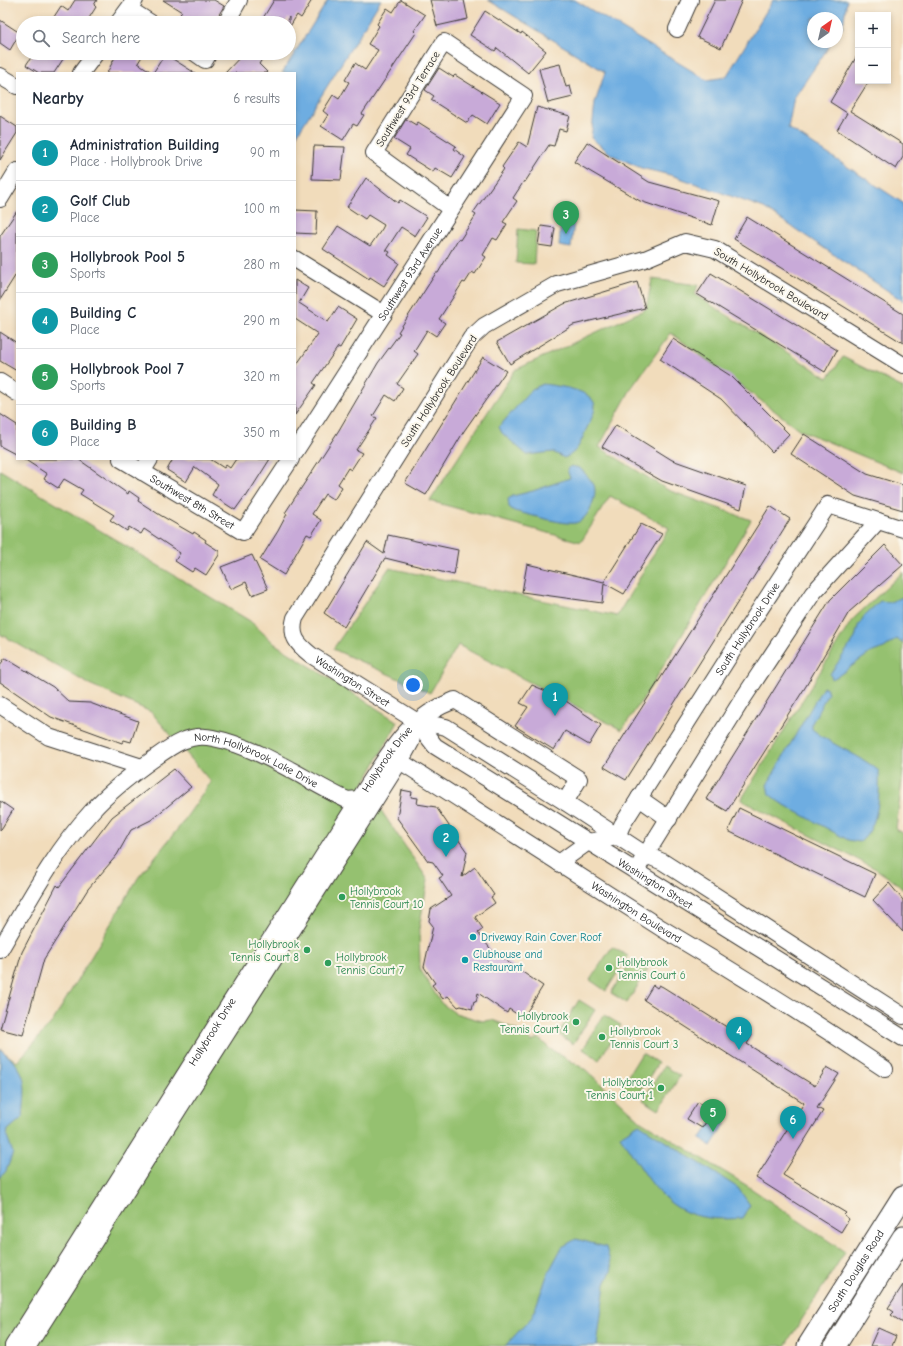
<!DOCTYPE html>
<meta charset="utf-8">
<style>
body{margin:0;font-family:"Comic Neue",sans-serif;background:#f2f2f3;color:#1f2937}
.controls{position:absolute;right:12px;top:12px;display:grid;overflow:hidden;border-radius:0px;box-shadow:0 2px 6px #0003}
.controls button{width:36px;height:36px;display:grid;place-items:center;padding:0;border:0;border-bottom:1px solid #e0e1e3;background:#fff;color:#1f2937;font:20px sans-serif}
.compass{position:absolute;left:807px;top:12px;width:36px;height:36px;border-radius:50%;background:#fff;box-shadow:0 2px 6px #0003;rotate:34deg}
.you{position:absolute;left:413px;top:685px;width:14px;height:14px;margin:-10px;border:3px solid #fff;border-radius:50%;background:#1a73e8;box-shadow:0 0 0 6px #1a73e833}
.badge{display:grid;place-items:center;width:26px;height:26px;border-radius:50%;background:#ea580c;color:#fff;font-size:13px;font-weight:700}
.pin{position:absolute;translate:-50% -33px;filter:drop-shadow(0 1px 2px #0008)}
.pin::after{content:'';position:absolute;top:21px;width:14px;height:12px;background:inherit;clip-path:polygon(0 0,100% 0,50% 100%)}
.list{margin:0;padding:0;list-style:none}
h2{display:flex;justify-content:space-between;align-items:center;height:52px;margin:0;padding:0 16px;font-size:17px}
h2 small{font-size:13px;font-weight:400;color:#747a83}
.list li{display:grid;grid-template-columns:26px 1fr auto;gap:12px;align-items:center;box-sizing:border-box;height:56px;padding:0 16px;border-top:1px solid #e0e1e3}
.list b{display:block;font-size:15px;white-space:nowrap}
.list p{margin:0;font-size:13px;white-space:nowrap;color:#747a83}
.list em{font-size:13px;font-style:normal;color:#747a83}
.icon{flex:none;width:22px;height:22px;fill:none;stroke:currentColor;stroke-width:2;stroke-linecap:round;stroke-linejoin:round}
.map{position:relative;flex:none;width:903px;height:1346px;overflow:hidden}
.search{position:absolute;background:#fff;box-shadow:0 2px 6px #0003;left:16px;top:16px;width:280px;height:44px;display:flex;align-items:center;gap:10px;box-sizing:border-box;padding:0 14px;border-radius:22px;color:#747a83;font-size:15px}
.panel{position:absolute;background:#fff;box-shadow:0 2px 6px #0003;left:16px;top:72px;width:280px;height:388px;border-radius:0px}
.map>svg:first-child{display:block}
</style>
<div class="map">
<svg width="903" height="1346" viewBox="0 0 903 1346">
<rect width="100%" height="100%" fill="#fbf7ec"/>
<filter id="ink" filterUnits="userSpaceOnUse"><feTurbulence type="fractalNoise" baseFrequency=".025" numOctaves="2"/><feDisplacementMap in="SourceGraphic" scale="8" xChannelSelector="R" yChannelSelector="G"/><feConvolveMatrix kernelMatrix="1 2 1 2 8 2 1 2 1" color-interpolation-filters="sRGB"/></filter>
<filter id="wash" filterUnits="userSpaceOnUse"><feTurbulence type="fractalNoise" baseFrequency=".012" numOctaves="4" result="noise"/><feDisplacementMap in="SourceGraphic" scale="16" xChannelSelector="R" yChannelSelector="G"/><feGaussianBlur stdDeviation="0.9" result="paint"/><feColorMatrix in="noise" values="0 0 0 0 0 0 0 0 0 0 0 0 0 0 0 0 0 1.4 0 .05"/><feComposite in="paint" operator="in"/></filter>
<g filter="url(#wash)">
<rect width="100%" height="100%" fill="#f1dcbb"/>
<!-- green -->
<path fill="#95c16f" stroke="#586e46" d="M518,229L536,231L534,264L516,263Z
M652,279L698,285L695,295L828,378L843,357L903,388V473L800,430L671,333L632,387L599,447L668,490L751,520L652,685L622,730L458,645L430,693L333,649L389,568L617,616L669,528L610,496L581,542L430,501L515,370L646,309Z
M0,470L250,621L275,644L398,722L362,787L378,806L428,880L419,928L420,969L441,1003L455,1013L482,1021L492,1020L508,1026L520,1032L532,1042L539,1038L550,1049L586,1070L641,1121L746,1185L845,1252L785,1346H0V1049L17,1062L53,1021L138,878L180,826L211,782L151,712L87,683L0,634Z
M903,572V772L896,830L903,833V890L895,882L876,869L741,800L852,620Z
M612,947L628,956L606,991L590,980Z
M632,959L648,969L627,1003L611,993Z
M579,1000L595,1010L573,1044L558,1034Z
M604,1015L621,1025L599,1060L583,1049Z
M642,1053L658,1063L637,1097L621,1087Z
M664,1066L680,1076L659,1110L643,1100Z"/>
<!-- water -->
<path fill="#6eade1" stroke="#45647e" d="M328,0H381L295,138V73H282Z
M488,0H575L707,80L726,77L773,0H847L843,26L837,35V18H813V42H832L794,98L788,128L903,203V301L764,208L674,176L641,168L612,155L591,138L595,103L605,72Z
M561,220L574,222L571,248L559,246Z
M543,384C556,386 593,389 595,406C595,414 588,425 585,432C580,444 577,453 564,458L553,452L527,455L502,433L499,427L532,389Z
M571,466L580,468C584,473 591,479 594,485C598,496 588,521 575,523C564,525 527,514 514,511L509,507L508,499L513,496L533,491L570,478L567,469Z
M903,597V644L897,639L884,648L870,653L838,676L832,679L830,674L855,638L858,626L865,615L880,601L890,602Z
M823,687L827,688L828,693L812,723V729C832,746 859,754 879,771C880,794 879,827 860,842L848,840L779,802L769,794L767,785Z
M0,1049C29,1072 26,1082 23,1117L8,1130L7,1136L13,1153L6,1171L0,1178Z
M715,1117L725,1124L711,1146L700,1139Z
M639,1124L738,1188L750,1205L742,1218C668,1225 656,1189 620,1136Z
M576,1239L606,1247L612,1269L605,1284L597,1346H505L532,1317L548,1273L562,1247Z"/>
<g id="blocks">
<!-- building -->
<path fill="#c8aad8" d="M75,0H97L94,5L96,7L86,23H50L61,6L68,11Z
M163,0H214L224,6L214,23H195L180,14L182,12Z
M274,0H312L301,18L297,15L289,28V17L285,23H260Z
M401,0L425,15L414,31L416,33L362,114L364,115L357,126L353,124L343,140L321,126L328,115L323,111L333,95L339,99L349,82L345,80L355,63L365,70L378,50L368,44L379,26L377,24L387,8L393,12Z
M430,0H464L468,19L437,26Z
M715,0H742L721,48L697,37Z
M485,11L521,34L522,32L546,51L528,73L497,48L495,51L470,35Z
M0,20L20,33L10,50L0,43Z
M34,53H67L54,73H39L26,65Z
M117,53H144L138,63L153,73L165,54L195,73H107Z
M244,53H266L259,64L268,73H225Z
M858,54V81H869L850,111L903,144V157L896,169L837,130L847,113L830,102Z
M560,64L566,87L570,86L573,97L548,103L539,69Z
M439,68L453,77L455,75L500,103L487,124L473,115L467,123L431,100L434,96L425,90Z
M537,107L570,116L566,131L559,129L554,146L549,145L525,182L524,181L513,198L517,201L503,222L507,224L497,240L493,238L483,255L486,257L475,274L472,272L465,283L463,282L439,319L445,323L436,336L427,330L414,351L418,354L397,384L403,388L395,401L386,395L373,416L377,418L356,450L362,453L351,470L348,468L338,484L342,487L334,500L325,494L312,514L321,520L311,536L307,534L284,575L260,560L278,531L287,514L285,513L339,430L378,363L400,333L398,332L436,273H438L458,239L460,240L476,215L473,213L504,169L502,167L519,142L527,147Z
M0,116L17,127V133L0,160Z
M406,119L416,125L418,122L456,146L454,149L465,157L452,178L435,168L433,172L406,155L410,149L394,139Z
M587,142L649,182L719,201L712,225L640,201L574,162Z
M314,146L345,147L341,180L312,179Z
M366,178L398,203L400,200L427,217L415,236L401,227L386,250L390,252L388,255L399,263L384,286L370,277L369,279L323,249L338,226L370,246L382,229L384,225L368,215L365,219L347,207Z
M295,210L317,211L316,234L295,233Z
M17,211V273L0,300V236Z
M747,217L903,314V343L734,239Z
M541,226L555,228L552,247L538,245Z
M711,273L837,350L825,372L697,294Z
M295,280L308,288L299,303L319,316L328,322L338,307L357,319L340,348L338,347L313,383L316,385L295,415V367L318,334L295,319Z
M637,282L645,308L573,325L510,364L497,342L564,304Z
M0,332L17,343V371L0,361Z
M673,339L731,376L789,434L772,452L721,399L660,359Z
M483,357L506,371L464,431L426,495L405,483Z
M0,414L17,425V455L0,446Z
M616,425L672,460L746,486L741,509L662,481L602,447Z
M804,434L867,474L903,485V510L855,496L791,454Z
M24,459H78L128,494L129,491L139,498L138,501L160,515L193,534L194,532L206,540L205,542L219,551V555L206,575L195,568L192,572L175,561L180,553L144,529L141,534L129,527L127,531L110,520L114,515L80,494L83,490L64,479L58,488L44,479L47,474Z
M173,459H210L224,468L226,465L230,468L236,459H270L246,497L245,496L235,510L212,495L218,484L195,467L186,482L167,470Z
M770,506L790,519L626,780L604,767Z
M641,524L662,534L624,594L604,583L602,603L522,592L527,564L604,582Z
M388,535L458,550L454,575L385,558L344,627L324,613L367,542L384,554Z
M885,545L903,565L849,612L806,686L727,811L706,799L830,600Z
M252,555L268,589L252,595L246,582L231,589L221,567Z
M5,658L53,687L69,702L90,703L138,721L131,742L124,740L122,743L51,717L0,682V665Z
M532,685L560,697L601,725L589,745L565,731L554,750L515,726L528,707L520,703Z
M174,769L191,787L151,820L131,830L117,855L88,889L44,959L23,1035L0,1029L22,952L57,885L59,887L112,817Z
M402,790L412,792L411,797L418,798L417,804L436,807L467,852L462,877L475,867L494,895L491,897L495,903L475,917L483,929L478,933L493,952L543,986L523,1018L509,1009L507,1013L478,993L476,1002L474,1001L472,1009L461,1006L458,1007L448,996L443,999L432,985L435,983L424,967L433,926L429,921L431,909L451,896L439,878L443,876L433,862L428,861L397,818Z
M0,801L13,810L0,831Z
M739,808L875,874L865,897L728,831Z
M889,883L903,900V932L873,900Z
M653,985L657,988L659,985L663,987L741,1036L744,1030L748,1033L752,1035L747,1044L815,1086L827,1067L839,1074L817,1108L823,1111L783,1175L846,1213L844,1215L849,1219L841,1232L756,1178L804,1103L644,1000Z
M698,1102L713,1112L702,1128L687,1119Z
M903,1285V1323L891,1315L894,1312L888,1308Z
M878,1328L896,1336L892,1346H870Z"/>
</g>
</g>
<g filter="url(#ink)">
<use href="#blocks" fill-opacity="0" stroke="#3c3934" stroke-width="1"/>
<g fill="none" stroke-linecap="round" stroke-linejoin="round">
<defs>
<g id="minor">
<path d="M129,9L151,23"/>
<path d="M118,23L135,0"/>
<path d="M226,23L239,0"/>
<path d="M677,29L690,0"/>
<path d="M195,53L205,60L209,53"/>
<path d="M81,73L96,53"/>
<path d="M0,76L17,86"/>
<path d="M0,199L17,171"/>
<path d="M295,259L384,314"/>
<path id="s1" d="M903,365L715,249L685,242L645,259L557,284L484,326L471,338L295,618C290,636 297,644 311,655L416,721L446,727L565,802L646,855L663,862L903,1016"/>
<path d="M0,382L17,393"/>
<path id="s2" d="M295,452L524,96L444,42L374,153L451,209"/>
<path id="s3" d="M121,459L243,532L291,459"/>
<path d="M142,472L150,459"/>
<path d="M0,705L49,737L142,767"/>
<path id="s4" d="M416,721L435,746L903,1038"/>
<path id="s5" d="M392,756L661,928C737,973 812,1020 885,1069"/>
<path d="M639,798L669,819"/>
<path id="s6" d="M559,863L588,842L617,837L622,825L737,644L828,505L903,529"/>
<path d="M640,864L740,703L813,593L878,521"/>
<path id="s7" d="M0,950C28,902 55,851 92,811C109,792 131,775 152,760C170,747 189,732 213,738C259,747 305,780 347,800L359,799L365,802"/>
<path id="s8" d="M13,1346L368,785C394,746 408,718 455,700L579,779L565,802"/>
<path d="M28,1346L405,753L411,742L415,724"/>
</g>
<g id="major">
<path id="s9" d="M808,1346L903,1196"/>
<path d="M835,1346L903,1237"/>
</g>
</defs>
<!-- minor casing -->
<use href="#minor" stroke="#3c3934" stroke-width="18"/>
<!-- major casing -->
<use href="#major" stroke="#3c3934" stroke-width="23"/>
<!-- minor -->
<use href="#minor" stroke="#fff" stroke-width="16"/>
<!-- major -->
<use href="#major" stroke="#fff" stroke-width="21"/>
</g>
</g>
<!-- markers -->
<g fill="#2e9e5b" stroke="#fbf7ec" stroke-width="1.5">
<circle cx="342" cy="897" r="4"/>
<circle cx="307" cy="950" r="4"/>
<circle cx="328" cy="963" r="4"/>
<circle cx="609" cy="968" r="4"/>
<circle cx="576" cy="1022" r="4"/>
<circle cx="602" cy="1037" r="4"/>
<circle cx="661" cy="1088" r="4"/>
</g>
<g fill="#0f9aa8" stroke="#fbf7ec" stroke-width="1.5">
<circle cx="473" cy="937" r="4"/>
<circle cx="465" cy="960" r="4"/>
</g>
<g text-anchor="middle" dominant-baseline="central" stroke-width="4" stroke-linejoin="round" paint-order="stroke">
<!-- street labels -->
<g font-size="11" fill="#1c1c1c" stroke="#fbf7ec">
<text transform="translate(408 99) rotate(-58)">Southwest 93rd Terrace</text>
<text stroke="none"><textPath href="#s2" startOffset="212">Southwest 93rd Avenue</textPath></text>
<text transform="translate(771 284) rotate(31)">South Hollybrook Boulevard</text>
<text transform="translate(439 391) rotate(-57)">South Hollybrook Boulevard</text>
<text stroke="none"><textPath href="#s3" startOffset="83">Southwest 8th Street</textPath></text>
<text stroke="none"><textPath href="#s6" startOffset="311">South Hollybrook Drive</textPath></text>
<text stroke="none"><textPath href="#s1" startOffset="912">Washington Street</textPath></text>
<text stroke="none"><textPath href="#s8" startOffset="696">Hollybrook Drive</textPath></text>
<text stroke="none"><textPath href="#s7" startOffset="361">North Hollybrook Lake Drive</textPath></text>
<text stroke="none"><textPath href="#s4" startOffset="291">Washington Street</textPath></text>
<text stroke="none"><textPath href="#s5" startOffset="290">Washington Boulevard</textPath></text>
<text stroke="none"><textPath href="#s8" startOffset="372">Hollybrook Drive</textPath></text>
<text stroke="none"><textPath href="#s9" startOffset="89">South Douglas Road</textPath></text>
</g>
<!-- leisure labels -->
<g font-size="11" fill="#27864d" stroke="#fbf7ec" text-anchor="start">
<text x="350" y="891">Hollybrook<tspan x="350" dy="13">Tennis Court 10</tspan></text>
<text x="299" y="944" text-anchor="end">Hollybrook<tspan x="299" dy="13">Tennis Court 8</tspan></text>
<text x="336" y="957">Hollybrook<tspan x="336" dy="13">Tennis Court 7</tspan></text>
<text x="617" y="962">Hollybrook<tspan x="617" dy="13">Tennis Court 6</tspan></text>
<text x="568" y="1016" text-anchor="end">Hollybrook<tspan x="568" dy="13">Tennis Court 4</tspan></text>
<text x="610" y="1031">Hollybrook<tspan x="610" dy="13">Tennis Court 3</tspan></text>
<text x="653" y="1082" text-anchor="end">Hollybrook<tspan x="653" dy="13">Tennis Court 1</tspan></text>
</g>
<!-- culture labels -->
<g font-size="11" fill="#0d838f" stroke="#fbf7ec" text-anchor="start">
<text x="481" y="937">Driveway Rain Cover Roof</text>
<text x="473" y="954">Clubhouse and<tspan x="473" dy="13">Restaurant</tspan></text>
</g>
</g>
</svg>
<div class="controls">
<button>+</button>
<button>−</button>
</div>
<svg class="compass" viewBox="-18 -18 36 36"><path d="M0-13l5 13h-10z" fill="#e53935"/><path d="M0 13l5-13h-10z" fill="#747a83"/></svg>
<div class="you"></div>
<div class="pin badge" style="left:555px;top:716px;background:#0f9aa8">1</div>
<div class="pin badge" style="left:446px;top:857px;background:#0f9aa8">2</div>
<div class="pin badge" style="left:566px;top:234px;background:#2e9e5b">3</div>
<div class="pin badge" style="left:739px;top:1050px;background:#0f9aa8">4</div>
<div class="pin badge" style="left:713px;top:1132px;background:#2e9e5b">5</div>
<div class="pin badge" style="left:793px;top:1139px;background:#0f9aa8">6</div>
<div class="search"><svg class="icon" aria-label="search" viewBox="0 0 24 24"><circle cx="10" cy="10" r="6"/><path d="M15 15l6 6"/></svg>Search here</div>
<section class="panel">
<h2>Nearby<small>6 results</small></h2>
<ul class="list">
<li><span class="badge" style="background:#0f9aa8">1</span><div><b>Administration Building</b><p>Place · Hollybrook Drive</p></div><em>90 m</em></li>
<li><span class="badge" style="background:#0f9aa8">2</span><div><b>Golf Club</b><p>Place</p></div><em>100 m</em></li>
<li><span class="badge" style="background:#2e9e5b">3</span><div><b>Hollybrook Pool 5</b><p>Sports</p></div><em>280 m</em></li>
<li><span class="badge" style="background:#0f9aa8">4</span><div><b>Building C</b><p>Place</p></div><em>290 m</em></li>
<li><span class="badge" style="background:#2e9e5b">5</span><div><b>Hollybrook Pool 7</b><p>Sports</p></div><em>320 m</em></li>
<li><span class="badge" style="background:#0f9aa8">6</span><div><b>Building B</b><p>Place</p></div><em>350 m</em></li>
</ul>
</section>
</div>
